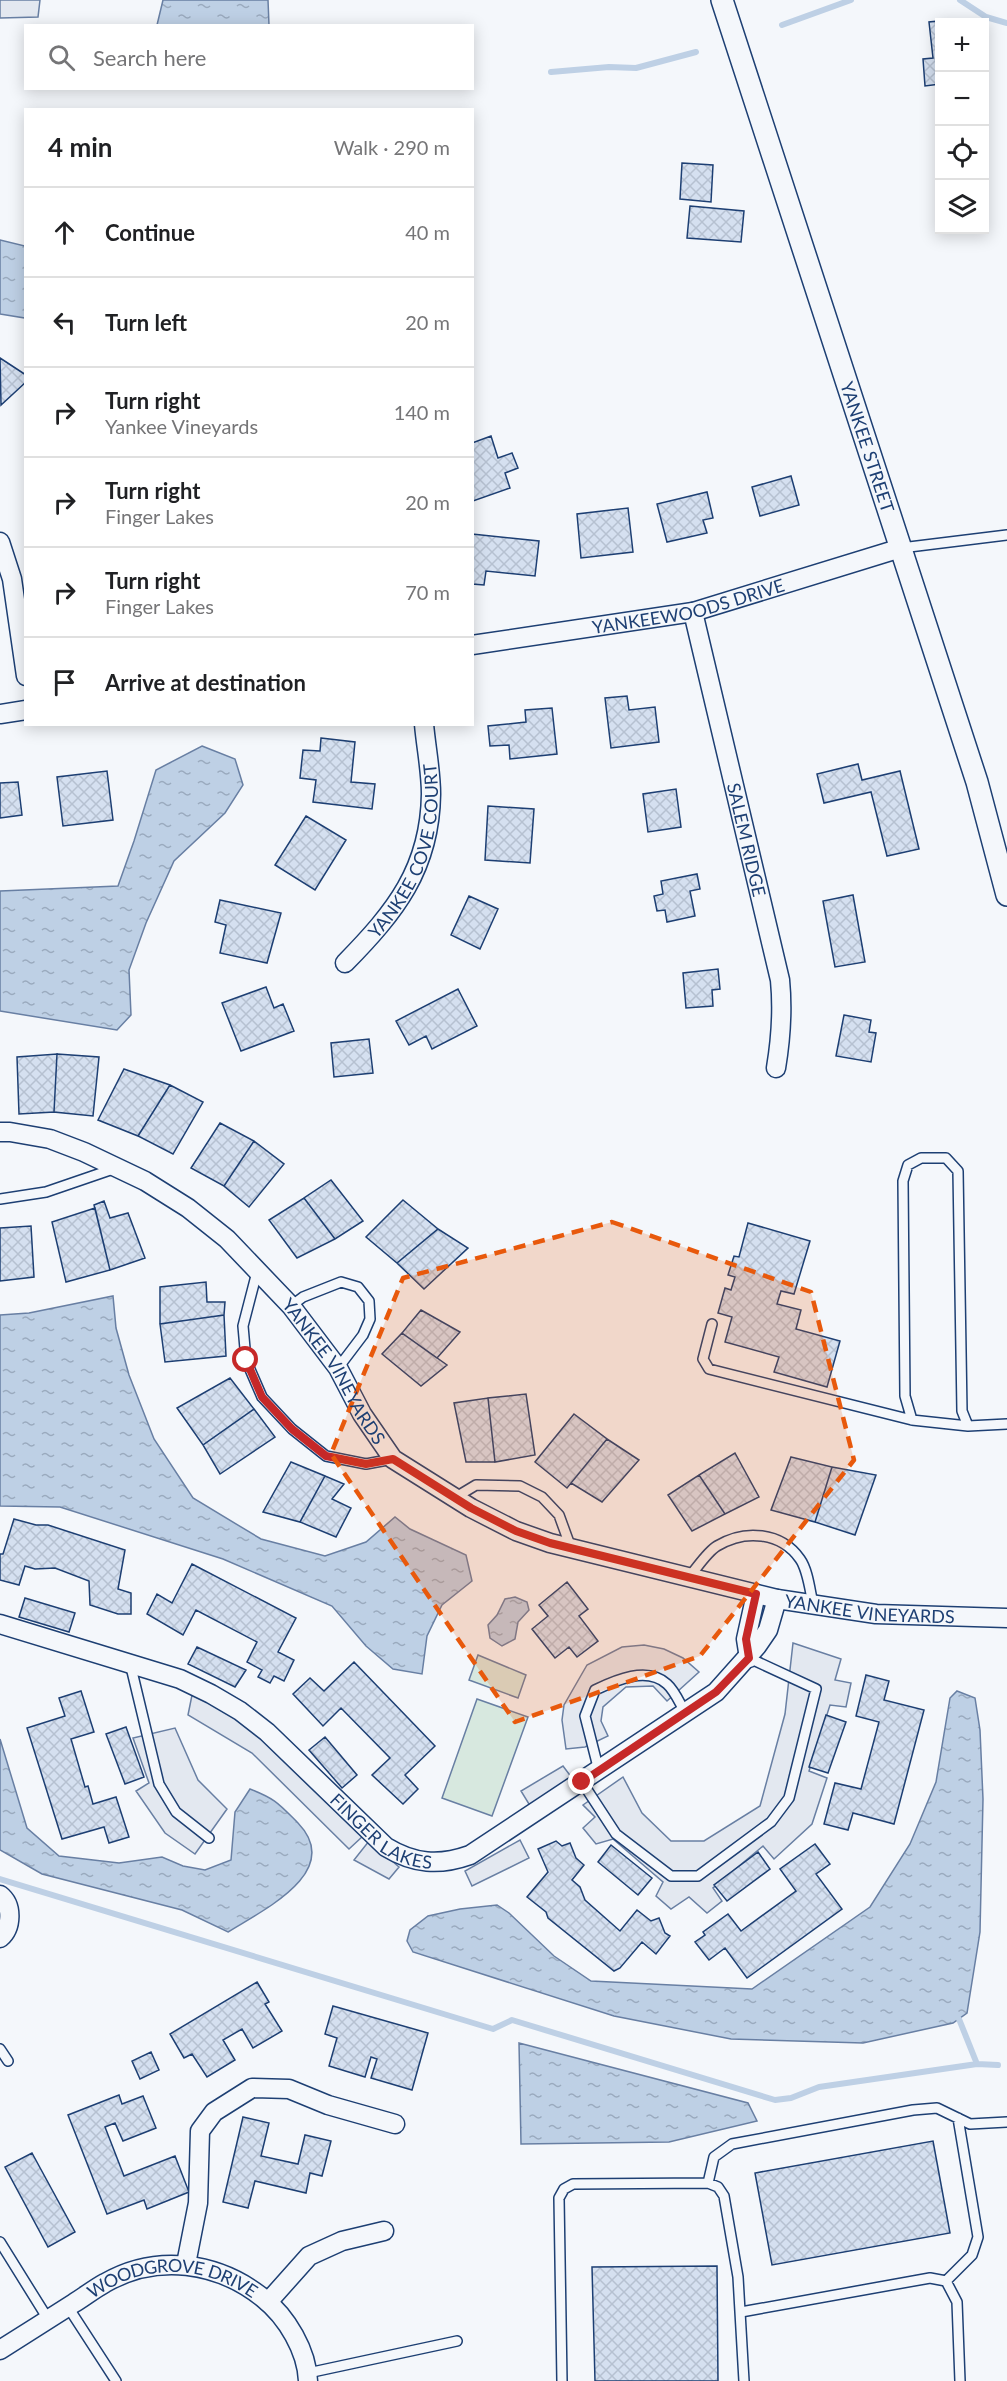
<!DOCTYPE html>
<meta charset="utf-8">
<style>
body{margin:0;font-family:Lato,sans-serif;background:#f6f6f6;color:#202124}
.controls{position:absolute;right:18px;top:18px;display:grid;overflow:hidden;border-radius:0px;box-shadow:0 3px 15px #0003}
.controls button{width:54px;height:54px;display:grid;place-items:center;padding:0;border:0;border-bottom:2px solid #e0e0e0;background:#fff;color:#202124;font:30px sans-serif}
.stop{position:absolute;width:18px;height:18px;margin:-14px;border:4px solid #c62828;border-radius:50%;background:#fff}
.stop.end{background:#c62828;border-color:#fff;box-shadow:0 2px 6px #0008}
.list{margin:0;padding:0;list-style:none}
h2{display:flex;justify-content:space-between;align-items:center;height:78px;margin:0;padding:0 24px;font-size:26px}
h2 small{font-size:20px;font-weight:400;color:#757577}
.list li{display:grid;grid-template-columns:39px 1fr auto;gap:18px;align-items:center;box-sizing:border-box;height:90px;padding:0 24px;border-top:2px solid #e0e0e0}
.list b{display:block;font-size:22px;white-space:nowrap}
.list p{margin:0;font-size:20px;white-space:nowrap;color:#757577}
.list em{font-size:20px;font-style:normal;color:#757577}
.icon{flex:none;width:33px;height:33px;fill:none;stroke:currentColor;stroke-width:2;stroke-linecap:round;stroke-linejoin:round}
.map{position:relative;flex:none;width:1007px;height:2381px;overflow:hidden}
.search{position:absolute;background:#fff;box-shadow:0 3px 15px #0003;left:24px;top:24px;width:450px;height:66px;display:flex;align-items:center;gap:15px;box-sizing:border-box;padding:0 21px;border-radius:0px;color:#757577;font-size:22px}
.panel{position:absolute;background:#fff;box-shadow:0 3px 15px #0003;left:24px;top:108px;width:450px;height:618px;border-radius:0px}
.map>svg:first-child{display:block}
</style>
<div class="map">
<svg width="1007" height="2381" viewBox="0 0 1007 2381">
<defs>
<pattern id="water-ripples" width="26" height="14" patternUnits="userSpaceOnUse" patternTransform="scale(1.5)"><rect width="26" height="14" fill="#bed0e5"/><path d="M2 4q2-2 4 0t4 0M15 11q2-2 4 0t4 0" fill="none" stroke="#9aaabe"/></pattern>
<pattern id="building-cross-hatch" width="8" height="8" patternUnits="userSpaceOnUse" patternTransform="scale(1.5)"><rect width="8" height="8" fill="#d5e0f0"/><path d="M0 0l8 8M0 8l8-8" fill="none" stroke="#b6c1d1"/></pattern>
</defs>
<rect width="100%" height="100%" fill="#f4f7fb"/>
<!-- green -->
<path fill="#d7e8df" stroke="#687fa3" stroke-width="1.5" d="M478,1655L526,1675L518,1698L469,1680Z
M477,1699L528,1717L492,1816L442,1798Z"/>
<!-- parking -->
<path fill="#e3e8f0" stroke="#687fa3" stroke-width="1.5" d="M0,0H40L38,17L0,18Z
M793,1643L841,1659L835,1680L851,1683L846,1707L830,1705L809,1771L827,1778L812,1824L774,1859L763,1846L713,1888L722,1901L707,1913L689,1897L671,1909L656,1896L663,1882L613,1839L596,1844L583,1828L595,1817L583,1805L623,1777L642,1813L671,1841H704L760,1806L785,1714Z
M644,1645L664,1649L683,1658L699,1672L667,1701L653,1686L626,1687L603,1707L601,1721L608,1736L585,1747L566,1749L562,1720L564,1705L587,1665L622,1647Z
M192,1695L228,1712L276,1749L363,1836L349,1849L252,1753L188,1715Z
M175,1728L198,1780L227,1809L195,1854L165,1833L136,1791L149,1783L133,1738Z
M563,1766L575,1782L532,1809L521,1791Z
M520,1840L529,1858L472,1886L465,1871Z
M369,1841L399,1867L389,1879L354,1860Z"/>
<!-- water -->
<path fill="url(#water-ripples)" stroke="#687fa3" stroke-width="1.5" d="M163,0H268L269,25H157Z
M0,240L25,246V318L0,314Z
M202,746L235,759L243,785L225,813L174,861L146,923L129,970L131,1015L117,1030L0,1011V891L118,886L134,841L156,770Z
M113,1296L116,1328L129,1375L154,1439L193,1498L261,1539L325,1556L366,1542L395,1517L410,1529L466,1555L472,1581L442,1605L427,1636L422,1674L393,1669L366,1646L332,1606L223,1559L60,1507L0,1506V1315L29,1313Z
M515,1597L527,1602L529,1610L518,1622L515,1639L502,1646L490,1638L488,1625L497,1615L505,1599Z
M957,1691L975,1698L980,1730L983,1799L980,1932L967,2013L953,2023L863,2043L731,2039L614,2016L413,1952L407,1941L410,1930L428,1916L460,1909L497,1905L509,1913L554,1956L591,1981L752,1989L870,1907L910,1844L936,1782L950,1698Z
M0,1739L27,1828L59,1856L119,1863L162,1857L183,1866L205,1870L231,1860L235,1812L250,1789C276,1799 279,1804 298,1823C345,1872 261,1911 228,1932L182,1910L42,1874L0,1850Z
M519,2043L748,2103L757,2121L669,2142L521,2144Z"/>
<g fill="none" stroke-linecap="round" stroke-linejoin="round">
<!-- stream -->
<path stroke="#bed0e5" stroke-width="6" d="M960,0L986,17L1007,23
M782,25L851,0
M551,72L609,67L636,68L696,52
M0,1879L493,2029L512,2020L775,2100L791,2098L819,2087L977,2064L998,2065
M959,2019L977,2064"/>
</g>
<!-- building -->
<path fill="url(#building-cross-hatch)" stroke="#1d3f73" stroke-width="1.5" d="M957,19V22H940V84L925,86L923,59L933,58L929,22Z
M682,163L713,165L711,202L680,199Z
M690,206L744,211L741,242L687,238Z
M0,358L26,375V382L1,405Z
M491,436L498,458L512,453L518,468L505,473L510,488L473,501L472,443Z
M791,476L799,505L760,516L752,487Z
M707,492L713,518L703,520L707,533L667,542L657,504Z
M628,508L633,552L581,558L577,514Z
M472,534L539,541L535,576L486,571L484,585L472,584Z
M627,696L629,710L655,707L659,742L611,748L605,698Z
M552,708L557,754L510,759L509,745L490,746L488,726L526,722L525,710Z
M321,738L355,742L351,782L375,784L372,809L313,802L316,780L300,778L303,750L320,751Z
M858,764L862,780L900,771L919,849L887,856L871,792L824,803L817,774Z
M107,771L113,820L63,826L57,777Z
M18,782L22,815L0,818V783Z
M676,789L681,827L648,832L643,794Z
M488,806L534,809L530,863L485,860Z
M306,816L346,840L315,890L275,865Z
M697,874L700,889L690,891L695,916L667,922L665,910L657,911L654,896L663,894L661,881Z
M853,895L865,962L835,967L823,901Z
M469,896L498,909L480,949L451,935Z
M220,900L281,913L267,963L220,953L226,925L215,922Z
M718,969L720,989L712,990L713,1006L686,1008L683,973Z
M266,987L274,1008L283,1004L294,1031L241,1051L222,1003Z
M458,989L477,1026L432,1049L426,1036L409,1045L396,1021Z
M844,1015L871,1020L869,1032L876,1033L871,1062L836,1056Z
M369,1039L373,1073L334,1077L331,1043Z
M57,1054L99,1057L93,1116L54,1112Z
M57,1054L54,1112L19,1114L17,1057Z
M124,1069L170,1085L138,1136L98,1120Z
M170,1085L203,1102L173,1154L138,1136Z
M220,1123L254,1141L224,1186L191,1168Z
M254,1141L284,1164L249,1207L224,1186Z
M331,1180L363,1221L335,1239L304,1198Z
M304,1198L335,1239L297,1258L269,1220Z
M403,1200L438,1229L397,1263L366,1237Z
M104,1201L110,1218L128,1213L145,1258L110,1270L94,1205Z
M95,1208L110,1270L66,1282L52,1222Z
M748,1223L810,1241L794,1294L781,1291L777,1304L801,1310L796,1329L840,1341L827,1387L774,1372L779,1357L725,1342L732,1317L718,1313L725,1288L731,1290L735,1277L728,1275L734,1256L739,1257Z
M31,1226L34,1277L0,1281V1228Z
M438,1229L468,1248L424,1289L397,1263Z
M206,1282L207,1302H225L224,1315L160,1324V1287Z
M421,1310L460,1332L437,1358L402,1333Z
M224,1315L226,1356L165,1362L160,1324Z
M402,1333L447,1365L421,1386L382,1354Z
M230,1378L254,1409L203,1445L177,1408Z
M526,1394L535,1455L495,1462L488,1398Z
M488,1398L495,1462H466L454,1403Z
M254,1409L275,1437L220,1474L203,1445Z
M574,1414L607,1439L567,1488L535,1462Z
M607,1439L639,1460L602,1502L571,1483Z
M735,1453L759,1497L725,1514L699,1475Z
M791,1457L832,1467L815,1522L771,1510Z
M291,1462L325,1476L300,1522L263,1512Z
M832,1467L876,1475L855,1535L815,1522Z
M699,1475L725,1514L692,1531L668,1495Z
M325,1476L344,1484L332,1499L351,1508L336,1537L300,1522Z
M14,1519L36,1525H48L125,1550L118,1589L131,1593V1614H118L90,1605L89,1581L55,1568L35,1569L25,1566L19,1585L0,1580V1554H3Z
M192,1564L296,1618L278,1652L294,1660L284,1681L274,1676L270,1683L258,1677L262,1670L247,1662L257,1642L196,1610L183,1635L147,1614L157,1594L172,1603Z
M567,1582L588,1609L579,1616L598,1641L577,1657L569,1647L555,1658L532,1629L548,1616L539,1605Z
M25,1598L75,1613L69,1632L19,1617Z
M197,1647L246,1670L235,1687L188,1664Z
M354,1662L435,1746L405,1775L418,1789L403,1804L372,1775L390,1758L341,1708L323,1726L293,1694L310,1678L324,1691Z
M866,1675L889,1681L884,1700L924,1710L894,1824L853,1813L848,1830L824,1824L835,1783L861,1789L879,1722L856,1716Z
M81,1691L94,1732L71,1739L85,1787L88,1786L93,1804L116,1797L129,1837L109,1843L104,1827L62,1839L27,1728L65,1716L59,1698Z
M826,1715L846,1722L828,1773L809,1767Z
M126,1727L144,1777L125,1784L106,1734Z
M325,1737L357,1775L342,1788L309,1750Z
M556,1841L562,1846L570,1843L576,1858L584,1865L572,1880L580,1887L585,1900L620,1931L637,1910L651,1921L659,1918L665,1933L670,1936L656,1954L642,1942L620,1968L614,1971L548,1918L546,1912L527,1897L548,1872L538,1849Z
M815,1844L830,1864L816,1874L842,1909L747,1978L725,1948L709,1960L695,1942L705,1935L703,1932L728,1914L741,1931L796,1891L780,1869Z
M611,1845L652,1878L638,1895L598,1862Z
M758,1852L770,1869L727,1901L714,1885Z
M257,1982L269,2002L265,2004L282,2031L253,2048L242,2029L223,2040L235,2060L207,2077L192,2054L184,2058L170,2034Z
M333,2006L428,2033L412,2090L371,2078L377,2059L371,2057L365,2077L329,2066L337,2038L325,2034Z
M151,2052L159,2070L140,2079L132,2061Z
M119,2095L122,2104L143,2096L156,2128L123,2141L115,2123L105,2127L124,2176L175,2156L189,2192L147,2209L144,2200L107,2214L68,2115Z
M243,2117L269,2123L261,2156L298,2164L305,2135L331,2141L322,2176L310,2173L306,2193L255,2181L248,2208L223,2202Z
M933,2141L950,2233L772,2265L755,2173Z
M32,2153L75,2232L48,2247L5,2167Z
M717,2266L718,2381H595L592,2267Z"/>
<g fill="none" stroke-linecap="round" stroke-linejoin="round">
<defs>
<path id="service" d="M901,548L1007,535
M0,1199L46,1192L116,1168
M257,1272L243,1326L246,1360L262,1397L292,1429L326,1456L366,1464L393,1459
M291,1306L303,1297L341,1282L358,1287L369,1301L370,1319L363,1335L338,1368
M712,1324L703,1359L709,1369L912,1420L968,1426L1007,1424
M912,1420L905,1396L903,1181L908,1165L921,1158H946L958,1171L962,1411L968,1426
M456,1497L476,1485L520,1486L542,1497L559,1515L571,1548
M689,1577C697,1568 707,1552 717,1546C745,1529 781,1532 800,1559C808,1570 810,1591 813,1604
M130,1663L159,1784L176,1812L209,1838
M599,1771L585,1716L595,1690C616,1680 647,1666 667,1684C675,1691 680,1704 685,1712
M582,1782L616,1834L671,1876H698L771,1822L789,1798L816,1689L749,1658
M0,2049L8,2061
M708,2183L714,2157L732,2144L913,2110L937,2108L970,2124L1007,2122
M0,2242L48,2319
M946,2281L972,2255L978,2237L958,2118
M68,2307L116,2381
M741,2312L930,2278L946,2281L957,2302L960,2381
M308,2373L457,2341
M562,2381L559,2198L564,2189L573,2184L708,2183L718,2187L724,2196L738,2277L744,2381"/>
<g id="minor">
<path d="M0,542L12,579L26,676"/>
<path id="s1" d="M693,612L780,980C783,1011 781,1038 776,1068"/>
<path id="s2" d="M472,645L693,612L901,548"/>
<path d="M0,714L26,710"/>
<path id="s3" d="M345,963C395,912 430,869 431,794C431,771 426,747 424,724"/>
<path id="s4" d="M0,1132H10L50,1139L84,1152L145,1181L188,1208L227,1239L291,1306L338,1368L362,1414L393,1459L471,1508L516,1531L550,1543L777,1599L876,1614L1007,1618"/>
<path id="s5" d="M0,1624L180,1679L211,1694L240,1711L267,1732L386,1847C414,1864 439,1866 470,1855L716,1692L757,1646L768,1630L777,1599"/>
<path d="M749,1658L746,1639L756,1594"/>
<path d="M0,1895C13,1905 12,1928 0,1938"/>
<path d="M186,2264L198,2203L200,2131L214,2112L252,2088L289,2089L328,2105L395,2124"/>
<path d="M268,2302L309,2256L342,2241L384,2231"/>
<path id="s6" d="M0,2350C25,2334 49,2319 74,2303C84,2297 94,2289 105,2283C157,2253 218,2262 263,2298C287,2317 307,2351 308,2381"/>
</g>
<g id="tertiary">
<path id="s7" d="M722,0L977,782L1007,895"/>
</g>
</defs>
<!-- service casing -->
<use href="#service" stroke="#1d3f73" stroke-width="12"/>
<!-- minor casing -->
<use href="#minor" stroke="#1d3f73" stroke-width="21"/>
<!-- tertiary casing -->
<use href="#tertiary" stroke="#1d3f73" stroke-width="24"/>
<!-- service -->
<use href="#service" stroke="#f4f7fb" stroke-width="9"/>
<!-- minor -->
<use href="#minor" stroke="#f4f7fb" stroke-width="18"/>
<!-- tertiary -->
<use href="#tertiary" stroke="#f4f7fb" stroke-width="21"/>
</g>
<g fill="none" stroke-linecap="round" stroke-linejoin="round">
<!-- route -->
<path stroke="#c62828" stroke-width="8" d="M246,1360L262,1397L292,1429L326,1456L366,1464L393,1459L471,1508L516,1531L550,1543L756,1594L746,1639L749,1658L716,1692L582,1782"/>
</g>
<!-- marked area -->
<path fill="#e8590c" fill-opacity="0.2" stroke="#e8590c" stroke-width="4.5" stroke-dasharray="12 8" stroke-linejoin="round" d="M612,1222L811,1292L854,1460L700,1656L515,1722L331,1454L403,1278Z"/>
<g text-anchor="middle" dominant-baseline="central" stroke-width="4.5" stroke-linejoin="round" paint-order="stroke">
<!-- street labels -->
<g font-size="18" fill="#1d3f73" stroke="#f4f7fb">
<text stroke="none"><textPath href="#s7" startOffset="470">YANKEE STREET</textPath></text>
<text stroke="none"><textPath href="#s2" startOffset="220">YANKEEWOODS DRIVE</textPath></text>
<text stroke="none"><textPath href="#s1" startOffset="234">SALEM RIDGE</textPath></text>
<text stroke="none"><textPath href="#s3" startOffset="132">YANKEE COVE COURT</textPath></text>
<text stroke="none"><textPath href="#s4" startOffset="426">YANKEE VINEYARDS</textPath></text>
<text stroke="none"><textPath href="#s4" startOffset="1038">YANKEE VINEYARDS</textPath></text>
<text stroke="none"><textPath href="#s5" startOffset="444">FINGER LAKES</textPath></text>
<text stroke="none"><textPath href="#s6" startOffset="195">WOODGROVE DRIVE</textPath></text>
</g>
</g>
</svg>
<div class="controls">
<button>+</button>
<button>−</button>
<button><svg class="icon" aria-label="locate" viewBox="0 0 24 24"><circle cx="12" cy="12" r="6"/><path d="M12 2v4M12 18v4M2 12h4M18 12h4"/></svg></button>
<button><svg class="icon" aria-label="layers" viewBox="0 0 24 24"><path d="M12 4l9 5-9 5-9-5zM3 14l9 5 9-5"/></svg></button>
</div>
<div class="stop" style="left:246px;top:1360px"></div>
<div class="stop end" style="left:582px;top:1782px"></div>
<div class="search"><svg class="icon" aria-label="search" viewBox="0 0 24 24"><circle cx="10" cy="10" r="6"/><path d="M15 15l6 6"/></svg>Search here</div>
<section class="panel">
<h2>4 min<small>Walk · 290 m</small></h2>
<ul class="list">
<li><svg class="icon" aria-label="ahead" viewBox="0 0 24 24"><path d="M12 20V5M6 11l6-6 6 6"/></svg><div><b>Continue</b></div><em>40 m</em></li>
<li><svg class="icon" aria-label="left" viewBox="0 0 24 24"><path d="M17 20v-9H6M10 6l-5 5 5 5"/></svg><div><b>Turn left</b></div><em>20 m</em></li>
<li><svg class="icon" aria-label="right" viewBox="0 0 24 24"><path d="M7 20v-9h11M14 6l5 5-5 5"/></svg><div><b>Turn right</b><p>Yankee Vineyards</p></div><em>140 m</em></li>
<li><svg class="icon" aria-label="right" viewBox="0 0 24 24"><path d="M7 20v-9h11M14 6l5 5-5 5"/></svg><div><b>Turn right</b><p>Finger Lakes</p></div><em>20 m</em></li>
<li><svg class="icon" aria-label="right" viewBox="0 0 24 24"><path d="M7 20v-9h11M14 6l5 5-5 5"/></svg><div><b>Turn right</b><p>Finger Lakes</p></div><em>70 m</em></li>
<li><svg class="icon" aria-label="arrive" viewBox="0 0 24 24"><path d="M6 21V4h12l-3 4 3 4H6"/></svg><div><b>Arrive at destination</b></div></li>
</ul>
</section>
</div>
